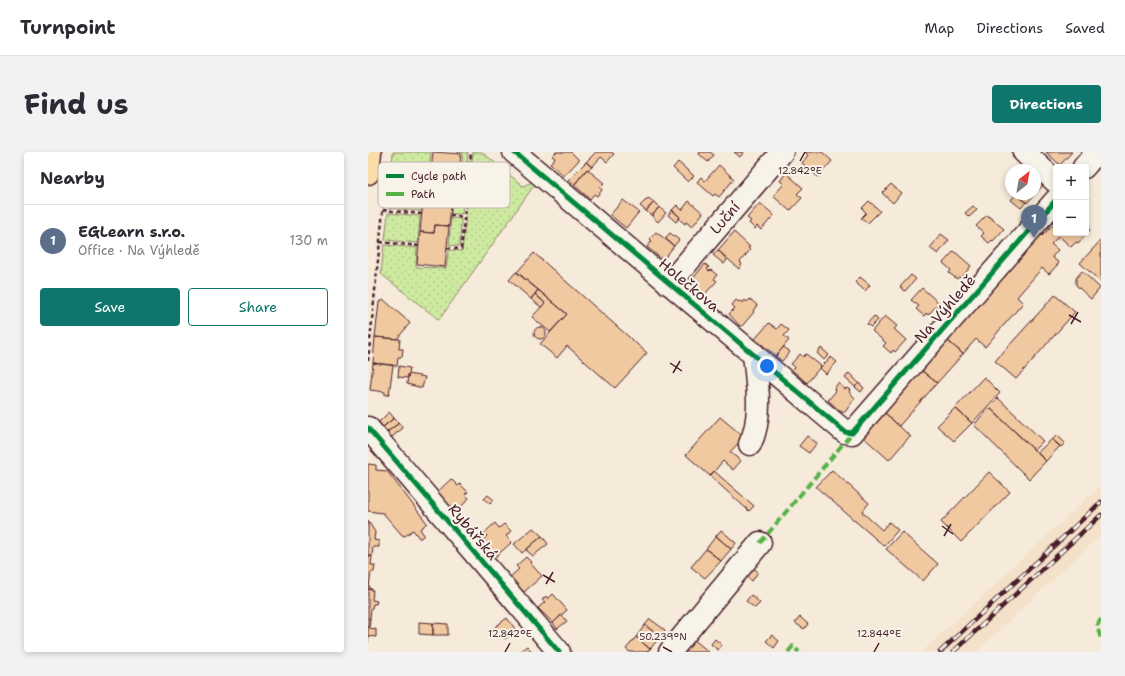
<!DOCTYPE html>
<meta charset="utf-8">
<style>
body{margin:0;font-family:"Shantell Sans",sans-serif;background:#f2f2f3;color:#2b2b33}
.controls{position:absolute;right:12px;top:12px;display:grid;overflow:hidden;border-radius:4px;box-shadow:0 2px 6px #0003}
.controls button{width:36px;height:36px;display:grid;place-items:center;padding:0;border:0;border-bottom:1px solid #e1e1e2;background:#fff;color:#2b2b33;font:20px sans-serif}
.compass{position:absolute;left:637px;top:12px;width:36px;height:36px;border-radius:50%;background:#fff;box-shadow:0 2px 6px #0003;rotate:31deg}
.you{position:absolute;left:399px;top:214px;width:14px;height:14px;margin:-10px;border:3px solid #fff;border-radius:50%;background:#1a73e8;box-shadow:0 0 0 6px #1a73e833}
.badge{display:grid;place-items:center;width:26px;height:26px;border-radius:50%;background:#0f766e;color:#fff;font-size:13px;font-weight:700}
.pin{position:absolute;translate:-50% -33px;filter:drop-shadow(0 1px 2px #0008)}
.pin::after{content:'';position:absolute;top:21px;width:14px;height:12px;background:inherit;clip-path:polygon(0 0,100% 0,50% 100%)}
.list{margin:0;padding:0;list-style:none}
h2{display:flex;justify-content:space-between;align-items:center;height:52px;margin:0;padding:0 16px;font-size:17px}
h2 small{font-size:13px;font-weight:400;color:#7c7c81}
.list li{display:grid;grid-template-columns:26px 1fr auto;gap:12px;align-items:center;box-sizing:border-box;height:72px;padding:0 16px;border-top:1px solid #e1e1e2}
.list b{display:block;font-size:15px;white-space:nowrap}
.list p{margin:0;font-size:13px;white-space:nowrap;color:#7c7c81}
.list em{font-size:13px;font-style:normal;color:#7c7c81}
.actions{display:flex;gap:8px;padding:12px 16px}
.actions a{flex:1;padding:9px 0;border:1px solid #0f766e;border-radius:4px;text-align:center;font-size:14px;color:#0f766e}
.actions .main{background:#0f766e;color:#fff}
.map{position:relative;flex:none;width:733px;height:500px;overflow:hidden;border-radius:4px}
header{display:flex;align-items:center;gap:24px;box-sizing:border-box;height:56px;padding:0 20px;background:#fff;border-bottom:1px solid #e1e1e2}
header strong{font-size:19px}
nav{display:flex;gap:22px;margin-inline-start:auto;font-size:14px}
.intro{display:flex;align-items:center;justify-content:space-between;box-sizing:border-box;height:96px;padding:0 24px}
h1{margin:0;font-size:28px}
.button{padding:10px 18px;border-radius:4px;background:#0f766e;color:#fff;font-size:14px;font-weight:700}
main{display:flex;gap:24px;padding:0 24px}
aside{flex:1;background:#fff;border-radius:4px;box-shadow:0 2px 6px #0003}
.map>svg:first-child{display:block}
</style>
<header>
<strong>Turnpoint</strong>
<nav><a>Map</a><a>Directions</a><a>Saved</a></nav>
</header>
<div class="intro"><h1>Find us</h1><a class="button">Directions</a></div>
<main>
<aside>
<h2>Nearby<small></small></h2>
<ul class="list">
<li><span class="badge" style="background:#5c6f8a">1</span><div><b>EGLearn s.r.o.</b><p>Office · Na Výhledě</p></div><em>130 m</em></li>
</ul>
<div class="actions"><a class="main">Save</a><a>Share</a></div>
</aside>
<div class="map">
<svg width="733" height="500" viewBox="0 0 733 500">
<defs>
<pattern id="grass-dots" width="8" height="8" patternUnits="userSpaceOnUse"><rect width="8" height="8" fill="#ceeaa1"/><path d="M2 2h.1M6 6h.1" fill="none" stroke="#b2c88b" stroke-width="1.8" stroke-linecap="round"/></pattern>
</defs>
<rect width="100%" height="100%" fill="#f6ebda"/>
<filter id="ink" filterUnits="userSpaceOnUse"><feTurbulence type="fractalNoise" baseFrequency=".025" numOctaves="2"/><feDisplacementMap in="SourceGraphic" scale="8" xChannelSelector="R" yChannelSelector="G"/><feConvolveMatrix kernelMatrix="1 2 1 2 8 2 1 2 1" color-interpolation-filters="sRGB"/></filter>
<g filter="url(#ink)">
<!-- built -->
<path fill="#f4e1c9" d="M733,333V383L608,500H554Z"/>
<!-- grass -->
<path fill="url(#grass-dots)" stroke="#8c8466" d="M25,0H63L61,19L24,16Z
M89,0H100L98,22L93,21L95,1Z
M105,0H114L155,34L164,30L167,32L71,168L13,122L16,93L49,96L48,115L78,116L81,98L94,99Z
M24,20L61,24L60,40L55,39L53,59L20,56Z
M92,26L98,27L94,62H83L85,44H90Z
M20,61L52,64L50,91L17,88Z
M83,66L93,67L92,94L81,93Z"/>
<!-- building -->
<path fill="#f1c9a1" stroke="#4a1f2b" d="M65,0L93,2L89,43L61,40Z
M188,0H203L211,8L196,24L182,11L187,6L184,4Z
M228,0H243L246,2L239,10L233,5L224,15L218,10Z
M332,0H342L346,3L340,10L331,2Z
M366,0H376L372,5Z
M437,0H454L464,9L450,25L434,11L440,3Z
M678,0H704L692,13Z
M218,10L224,15L220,18L219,17L206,33L200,28Z
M310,10L326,24L320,30L305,16Z
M351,13L366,27L351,45L347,42L345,44L329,30L333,25L337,29Z
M219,17L236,31L232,35L234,38L229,44L226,42L222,47L206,33Z
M418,21L435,36L429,42L434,46L422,59L405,44L416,32L412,29Z
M667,25L676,32L659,51L649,42H667Z
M523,32L533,41L525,51L514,41Z
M56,39L84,42L81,74L67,73L66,81L52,80Z
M648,42L658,50L653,56L643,48Z
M280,46L286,50L278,59L272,54Z
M255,48L271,60L258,76L242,63Z
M321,49L335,61L324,75L318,70L317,72L311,67L312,65L304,58L309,53L314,58Z
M501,49L512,59L500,71L493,66L498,61L494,56Z
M286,50L291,55L284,64L278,59Z
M392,51L406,63L393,78L389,74L387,77L381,71L383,69L379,66Z
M605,54L609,58L601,65L597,61Z
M291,55L298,61L290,70L284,64Z
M304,58L312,65L308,70L300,63Z
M619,63L636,77L625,89L624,88L621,91L613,84L616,81L608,74Z
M718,70L722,73L720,76L722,78L710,91L708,90L703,95L691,84L683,92L690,98L684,105L691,111L681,122L674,116L649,145L655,151L617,195L608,187L595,202L579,188L615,146L616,147L666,90H665L672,82L674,84L685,73L686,74L688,72V81H718Z
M67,73L81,74L77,115L49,112L52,80L66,81Z
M288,80L306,94L295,108L279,95L284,89L282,87Z
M366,80L382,95L380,96L382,98L372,110L374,112L371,117L350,98Z
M302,81L311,88L306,94L297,86Z
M573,82L581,88L570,102L562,96Z
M733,88V130L712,111Z
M350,98L359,108L356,112L345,103Z
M586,99L603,114L593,126L591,125L589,127L581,121L583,118L575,111Z
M166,101L279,201L247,236L199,194L189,206L172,192L199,162L149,120Z
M337,112L341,115L339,117L341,119L343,118L349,123L346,127L349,129L336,143L324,133L323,129Z
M714,119L732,136L723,147L708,133V126Z
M148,120L170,138L163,147L141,128Z
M543,123L548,127L537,139L532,135Z
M492,125L502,133L497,139L487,130Z
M554,136L571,151L560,163L558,161L556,164L548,157L551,154L543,148Z
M170,138L199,162L182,180L164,165L177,151L167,142Z
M167,142L177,151L173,155L163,147Z
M687,143L707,160L648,227L627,209Z
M382,147L389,153L385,159L386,160L374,174H372L361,162L367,156L364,153L368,148L371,150L372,149L375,151L377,148L379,150Z
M16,148L42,171L29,187L7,185L11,150Z
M506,164L510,168L503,175L499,172Z
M517,164L529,174L526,177L538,188L527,200L525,198L523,201L515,194L518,191L504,179Z
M401,171L409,177L413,172L421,178L416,184L421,188L408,204L387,187Z
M166 181a6 6 0 1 1 12 0a6 6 0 1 1-12 0Z
M7,185L32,187L31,197H35L34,205H30L29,214L5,211Z
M579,188L595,202L569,231L553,218Z
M416,195L422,200L414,209L407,204Z
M453,196L461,203L456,208L449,201Z
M432,202L435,205L438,202L453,214L439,231L424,218L427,215L423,212Z
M463,205L469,210L458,222L452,216Z
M5,211L25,213L21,243H17V240L2,238Z
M31,214L42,216L40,226L30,225Z
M553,218L569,231L531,274L516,260Z
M481,221L491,231L487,235L477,226Z
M40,222L57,225L54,236L39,232Z
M616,225L632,241L604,271L587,256Z
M470,231L477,237L479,236L482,238L481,240L487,246L477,260H473L460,248L468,239L466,237Z
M491,231L496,236L493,240L487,235Z
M630,246L675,289L666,298L621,255Z
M621,255L678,309L661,327L606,273Z
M587,256L604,271L586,289L569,274Z
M21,260L26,266L15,275L11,270Z
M516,260L543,285H541L521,308L494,284Z
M352,265L376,285L362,300L373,309L365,318L355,309L342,324L318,303Z
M26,266L31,271L19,280L15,275Z
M31,271L35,276L24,285L19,280Z
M689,283L697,291L693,295L684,288Z
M439,284L449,291L441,301L431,294Z
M684,287L692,294L678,309L669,301Z
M0,312L8,313V318L19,319L59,371L52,377L56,383L53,386H51L45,378L37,384L34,383L15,361L0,359Z
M464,318L501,351L494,360L514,378L521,370L530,378L516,394L448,335Z
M346,319L386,354L381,359L342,324Z
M621,320L642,340L593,390L573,370Z
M83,327L90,334L92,332L100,340L97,342L101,346L86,363L66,343Z
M120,343L126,348L122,352L116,347Z
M0,369L7,380L6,388L11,389V395H5L4,404H0Z
M127,371L131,376L136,372L143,379L138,384L144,390L125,407L112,391L119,384L116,381Z
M165,376L174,384L154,401L146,392Z
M353,378L368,391L363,397L348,384Z
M534,380L570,412L555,429L518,397Z
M174,384L180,392L165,404L158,398Z
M348,384L363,397L353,409L338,397Z
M338,397L353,409L337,426L323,415Z
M0,404H4L3,413H7L6,420H3L1,435L3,436V438L0,437Z
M158,405L163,410L162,411L174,424L156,440L142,425L151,417L148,414Z
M385,415L390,420L384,429L378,424Z
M0,437L5,438L4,448L9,449L8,452H5L4,456H3L2,467L0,466Z
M185,442L199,458L185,471L170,456L177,450L174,448L178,444L180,447Z
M383,443L392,451L387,456L378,449Z
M193,463L199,469L189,477L185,471Z
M432,465L440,472L436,477L427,471Z
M0,466L2,467L1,476L8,477V485L0,484V490Z
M139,466L148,478L137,487L127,475Z
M282,467L297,478L292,485L277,473Z
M51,470L65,471V483L51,482Z
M65,471L80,472V483H65Z
M277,473L292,485L282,497L268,485Z
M404,483L411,489L406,496L398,489Z
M268,485L282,497L279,500H262L258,497Z
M325,487L341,500H316Z
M347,487L354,493L350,498L343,492Z
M159,494L164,500H151Z"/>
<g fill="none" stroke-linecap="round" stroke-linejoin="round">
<defs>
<path id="minor" d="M146,0L477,280L484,281L688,48
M656,0L688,30
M716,15L729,0
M301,132L414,0
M0,276L191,500
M382,292C395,265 389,231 386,202
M302,500L392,391"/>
<path id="major" d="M0,21L2,0"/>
</defs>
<!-- minor casing -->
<use href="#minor" stroke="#4a1f2b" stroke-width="25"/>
<!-- major casing -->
<use href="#major" stroke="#4a1f2b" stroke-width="25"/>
<!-- path -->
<path stroke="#4a1f2b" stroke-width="2.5" stroke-dasharray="4 3" stroke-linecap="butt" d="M19,18L63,21
M91,23L100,24
M15,58L54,62
M82,63L95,65
M12,90L51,94
M79,96L93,97L103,0
M0,209L18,28"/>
<!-- minor -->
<use href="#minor" stroke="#f7f3e8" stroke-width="22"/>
<!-- major -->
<use href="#major" stroke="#faddab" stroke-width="22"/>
<defs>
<path id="rail" d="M572,500L733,350
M585,500L733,363"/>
</defs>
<!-- rail casing -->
<use href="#rail" stroke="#4a1f2b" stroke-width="4.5"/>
<!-- rail -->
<use href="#rail" stroke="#f7f3e8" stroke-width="3" stroke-dasharray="9" stroke-linecap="butt"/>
<!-- quiet -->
<path stroke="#57b146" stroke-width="4" stroke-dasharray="8 4" stroke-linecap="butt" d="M392,391L484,281
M733,467L729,474L733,487
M420,500L425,494L431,500"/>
<defs>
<path id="cycleway" d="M146,0L477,280L484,281L688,48
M0,276L191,500"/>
</defs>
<!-- cycleway casing -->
<use href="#cycleway" stroke="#f7f3e8" stroke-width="8"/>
<!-- cycleway -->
<use href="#cycleway" stroke="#00873e" stroke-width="5"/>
</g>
</g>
<!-- ticks -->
<path fill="none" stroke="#4a1f2b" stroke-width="1.5" d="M432,9L437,0M701,163L713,170M703,172L710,160M302,211L314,219M305,221L312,209M574,374L585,382M576,384L583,372M175,423L187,430M178,432L185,420M295,495L304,500M137,500L142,491M506,500L511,491"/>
<g text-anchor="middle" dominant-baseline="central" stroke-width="4" stroke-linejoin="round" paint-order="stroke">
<!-- street labels -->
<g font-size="15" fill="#4a1f2b" stroke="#f7f3e8">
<text transform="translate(357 66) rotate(-49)">Luční</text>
<text transform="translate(321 133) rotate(40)">Holečkova</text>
<text transform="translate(577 157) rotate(-49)">Na Výhledě</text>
<text transform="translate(105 380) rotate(50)">Rybářská</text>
</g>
</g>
<!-- legend -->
<rect x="10" y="10" width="132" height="46" rx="6" fill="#f7f3e8" stroke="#c3b3af" stroke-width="1"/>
<rect x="18" y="22" width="18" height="4" fill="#00873e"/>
<rect x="18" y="40" width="18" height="4" fill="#57b146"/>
<g font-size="11" fill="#4a1f2b">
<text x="43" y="28">Cycle path</text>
<text x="43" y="46">Path</text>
</g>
<g font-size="10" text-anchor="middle" fill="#4a1f2b" stroke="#f7f3e8" stroke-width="4" stroke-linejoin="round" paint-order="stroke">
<text x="432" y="22">12.842°E</text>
<text x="142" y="485">12.842°E</text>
<text x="511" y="485">12.844°E</text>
<text x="295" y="488">50.239°N</text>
</g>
</svg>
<div class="controls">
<button>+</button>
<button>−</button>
</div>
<svg class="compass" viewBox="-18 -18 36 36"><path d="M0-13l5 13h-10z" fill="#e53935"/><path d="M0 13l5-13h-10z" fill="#7c7c81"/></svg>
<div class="you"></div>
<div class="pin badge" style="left:666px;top:86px;background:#5c6f8a">1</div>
</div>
</main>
